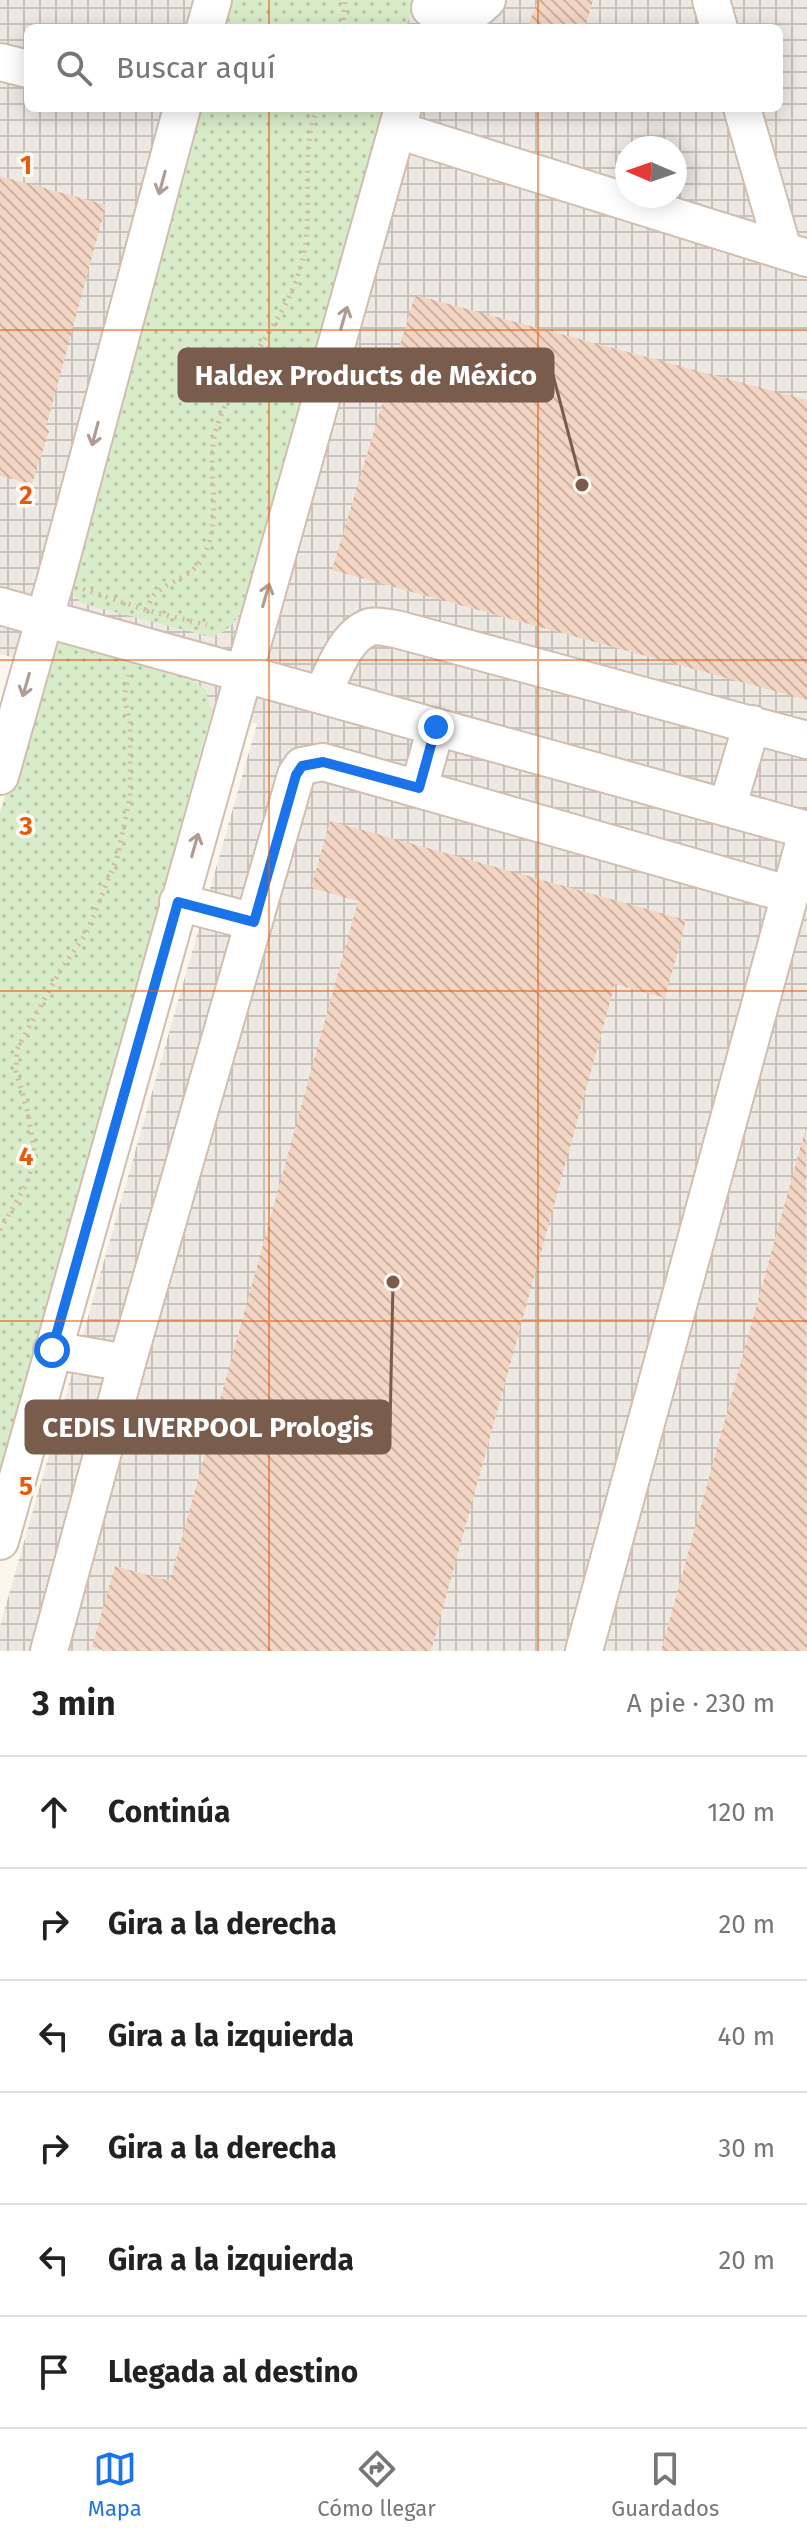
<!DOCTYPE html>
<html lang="es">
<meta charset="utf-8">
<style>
body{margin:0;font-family:"Fira Sans",sans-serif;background:#f2f2f2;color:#222}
.compass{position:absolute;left:615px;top:136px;width:72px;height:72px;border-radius:50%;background:#fff;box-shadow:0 4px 20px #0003;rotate:272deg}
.stop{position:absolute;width:24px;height:24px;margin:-18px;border:6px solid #1a73e8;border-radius:50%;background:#fff}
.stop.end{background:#1a73e8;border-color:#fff;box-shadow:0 2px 8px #0008}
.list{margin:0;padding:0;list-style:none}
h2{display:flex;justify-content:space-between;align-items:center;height:104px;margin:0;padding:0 32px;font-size:34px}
h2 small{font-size:26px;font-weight:400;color:#767676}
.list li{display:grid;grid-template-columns:52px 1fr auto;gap:24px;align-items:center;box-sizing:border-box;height:112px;padding:0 32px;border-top:2px solid #e0e0e0}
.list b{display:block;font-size:30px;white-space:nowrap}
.list em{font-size:26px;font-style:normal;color:#767676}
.icon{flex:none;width:44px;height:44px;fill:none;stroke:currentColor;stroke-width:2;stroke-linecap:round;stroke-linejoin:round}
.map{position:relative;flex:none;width:807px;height:1651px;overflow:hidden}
.search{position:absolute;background:#fff;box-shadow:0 4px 20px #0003;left:24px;right:24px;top:24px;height:88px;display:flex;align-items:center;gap:20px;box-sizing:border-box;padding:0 28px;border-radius:12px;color:#767676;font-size:30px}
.sheet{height:776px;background:#fff}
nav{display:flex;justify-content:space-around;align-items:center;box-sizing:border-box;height:112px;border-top:2px solid #e0e0e0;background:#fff;font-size:22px;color:#767676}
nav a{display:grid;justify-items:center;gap:4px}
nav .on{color:#1a73e8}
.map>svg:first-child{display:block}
</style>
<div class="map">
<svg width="807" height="1651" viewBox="0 0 807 1651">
<defs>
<pattern id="industrial-grid" width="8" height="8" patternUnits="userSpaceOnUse" patternTransform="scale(2)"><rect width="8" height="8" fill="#efe9e4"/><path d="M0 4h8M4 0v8" fill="none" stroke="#c7c0bb"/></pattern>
<pattern id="park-dots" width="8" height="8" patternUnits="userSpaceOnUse" patternTransform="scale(2)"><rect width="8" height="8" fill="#d8ecc9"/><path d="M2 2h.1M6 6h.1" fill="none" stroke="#b4c2a5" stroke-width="1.8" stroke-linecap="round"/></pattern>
<pattern id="building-back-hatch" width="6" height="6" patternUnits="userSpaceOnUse" patternTransform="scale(2)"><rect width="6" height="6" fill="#f3d5c3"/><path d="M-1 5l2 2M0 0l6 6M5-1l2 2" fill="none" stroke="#cab0a1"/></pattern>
</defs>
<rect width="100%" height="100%" fill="#fdf6ec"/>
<!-- industrial -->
<path fill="url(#industrial-grid)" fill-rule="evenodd" d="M0,0H807V1651H0V1626L257,724L0,654ZM28,28H779V108H28ZM627,148H675V196H627Z"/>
<!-- park -->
<path fill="url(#park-dots)" d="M227,0H414L406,28H220Z
M198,108H384L248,596C239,615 233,631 211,637L81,603L71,591L69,576Z
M50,635L180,672L205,689L212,712L0,1475V813Z"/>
<!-- building -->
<path fill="url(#building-back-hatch)" d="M538,0H593L585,28H527Z
M0,176L106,205L46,427L49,431L32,484L0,476Z
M415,295L807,400V700L332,570Z
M330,821L686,920L665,998L615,984L431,1651H106L92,1647L115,1566L170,1581L358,901L311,888Z
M806,1127L807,1651H661Z"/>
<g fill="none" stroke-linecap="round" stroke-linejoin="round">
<defs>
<path id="minor" d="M711,0L719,28
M430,8H478L487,0
M205,28L213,0
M0,62L28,69
M742,108L783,250
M397,130L807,258
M0,606L807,830
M322,695C333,674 344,636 370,627C378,625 388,628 396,629L807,740
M0,776L55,582L182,108
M419,788L436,727
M727,808L752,724
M178,902L254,922
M52,1350L127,1363
M0,1541L403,108
M49,1651L127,1363L296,775L302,766L323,762L788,894
M584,1651L807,832"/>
</defs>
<!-- minor casing -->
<use href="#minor" stroke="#d1beb0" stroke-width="40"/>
<!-- path -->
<path stroke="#d9b8a5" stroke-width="5" stroke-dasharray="2 6" stroke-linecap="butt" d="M343,28L345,0
M83,589L146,610L207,625
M146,610C149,605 151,598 155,594C174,577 193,579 205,553C224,512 204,467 217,426C237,366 289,320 303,258C314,209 299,155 317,108
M0,1230L27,1183L35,1155L28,1113L16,1071L17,1049L61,969L86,934L117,858L130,798V723L124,696L129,675"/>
<!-- minor -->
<use href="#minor" stroke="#fff" stroke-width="36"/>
</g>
<!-- one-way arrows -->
<defs><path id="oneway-shaft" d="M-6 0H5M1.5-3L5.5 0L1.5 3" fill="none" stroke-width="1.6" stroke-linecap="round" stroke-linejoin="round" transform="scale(2)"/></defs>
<g stroke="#af9d94">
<use href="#oneway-shaft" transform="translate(162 183) rotate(105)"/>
<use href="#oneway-shaft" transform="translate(344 318) rotate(-74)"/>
<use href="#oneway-shaft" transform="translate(95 434) rotate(105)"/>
<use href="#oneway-shaft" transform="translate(266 595) rotate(-74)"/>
<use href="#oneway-shaft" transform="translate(26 685) rotate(106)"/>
<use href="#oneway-shaft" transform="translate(195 845) rotate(-74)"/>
</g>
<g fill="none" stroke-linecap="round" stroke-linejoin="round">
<!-- route -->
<path stroke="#1a73e8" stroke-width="10" d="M52,1350L178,902L254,922L296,775L302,766L323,762L419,788L436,727"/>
</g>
<!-- grid -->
<path fill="none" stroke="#e8590c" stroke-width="2" stroke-opacity="0.55" d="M269,0V28M538,0V28M269,108V1651M538,108V1651M0,330H807M0,660H807M0,991H807M0,1321H807"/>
<g font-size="26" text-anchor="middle" font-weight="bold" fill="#e8590c" stroke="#fffaf3" stroke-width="7" stroke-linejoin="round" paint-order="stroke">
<text x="26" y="174">1</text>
<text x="26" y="504">2</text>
<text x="26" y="835">3</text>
<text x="26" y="1165">4</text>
<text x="26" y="1495">5</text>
</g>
<!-- callouts -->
<path fill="none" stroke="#7a5c4d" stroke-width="3" d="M582 485L553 375M393 1282L390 1427"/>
<g fill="#7a5c4d" stroke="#fffaf3" stroke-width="3">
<circle cx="582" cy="485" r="8"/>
<circle cx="393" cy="1282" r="8"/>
</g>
<g fill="#7a5c4d" stroke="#7a5c4d" stroke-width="3">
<rect x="179" y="349" width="374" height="52" rx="8"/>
<rect x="26" y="1401" width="364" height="52" rx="8"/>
</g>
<g font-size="28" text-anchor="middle" font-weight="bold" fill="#fff">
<text x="366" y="385">Haldex Products de México</text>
<text x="208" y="1437">CEDIS LIVERPOOL Prologis</text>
</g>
</svg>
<svg class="compass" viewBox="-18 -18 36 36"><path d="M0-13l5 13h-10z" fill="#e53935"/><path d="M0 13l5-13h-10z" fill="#767676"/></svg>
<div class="stop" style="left:52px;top:1350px"></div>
<div class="stop end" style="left:436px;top:727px"></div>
<div class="search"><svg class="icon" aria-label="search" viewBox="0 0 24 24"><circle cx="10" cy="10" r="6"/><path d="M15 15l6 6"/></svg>Buscar aquí</div>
</div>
<section class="sheet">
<h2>3 min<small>A pie · 230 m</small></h2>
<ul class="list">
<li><svg class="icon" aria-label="ahead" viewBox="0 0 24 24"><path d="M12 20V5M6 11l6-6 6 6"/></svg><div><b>Continúa</b></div><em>120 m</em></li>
<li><svg class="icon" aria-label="right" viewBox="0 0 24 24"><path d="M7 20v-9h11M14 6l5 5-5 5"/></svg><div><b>Gira a la derecha</b></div><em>20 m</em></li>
<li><svg class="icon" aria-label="left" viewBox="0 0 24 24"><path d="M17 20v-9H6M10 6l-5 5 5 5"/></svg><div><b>Gira a la izquierda</b></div><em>40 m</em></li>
<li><svg class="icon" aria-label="right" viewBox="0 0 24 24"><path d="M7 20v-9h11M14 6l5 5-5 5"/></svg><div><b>Gira a la derecha</b></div><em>30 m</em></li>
<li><svg class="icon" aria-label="left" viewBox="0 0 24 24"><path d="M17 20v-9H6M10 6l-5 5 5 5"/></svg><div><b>Gira a la izquierda</b></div><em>20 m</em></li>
<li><svg class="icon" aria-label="arrive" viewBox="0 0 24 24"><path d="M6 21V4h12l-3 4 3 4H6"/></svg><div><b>Llegada al destino</b></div></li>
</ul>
</section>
<nav>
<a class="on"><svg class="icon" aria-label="map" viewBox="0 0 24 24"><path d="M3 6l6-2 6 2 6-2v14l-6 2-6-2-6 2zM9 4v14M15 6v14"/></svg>Mapa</a>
<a><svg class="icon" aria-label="directions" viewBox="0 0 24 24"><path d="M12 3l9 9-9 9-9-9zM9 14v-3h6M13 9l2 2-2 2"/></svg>Cómo llegar</a>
<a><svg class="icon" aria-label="saved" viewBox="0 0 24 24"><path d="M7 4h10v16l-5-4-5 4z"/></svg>Guardados</a>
</nav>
